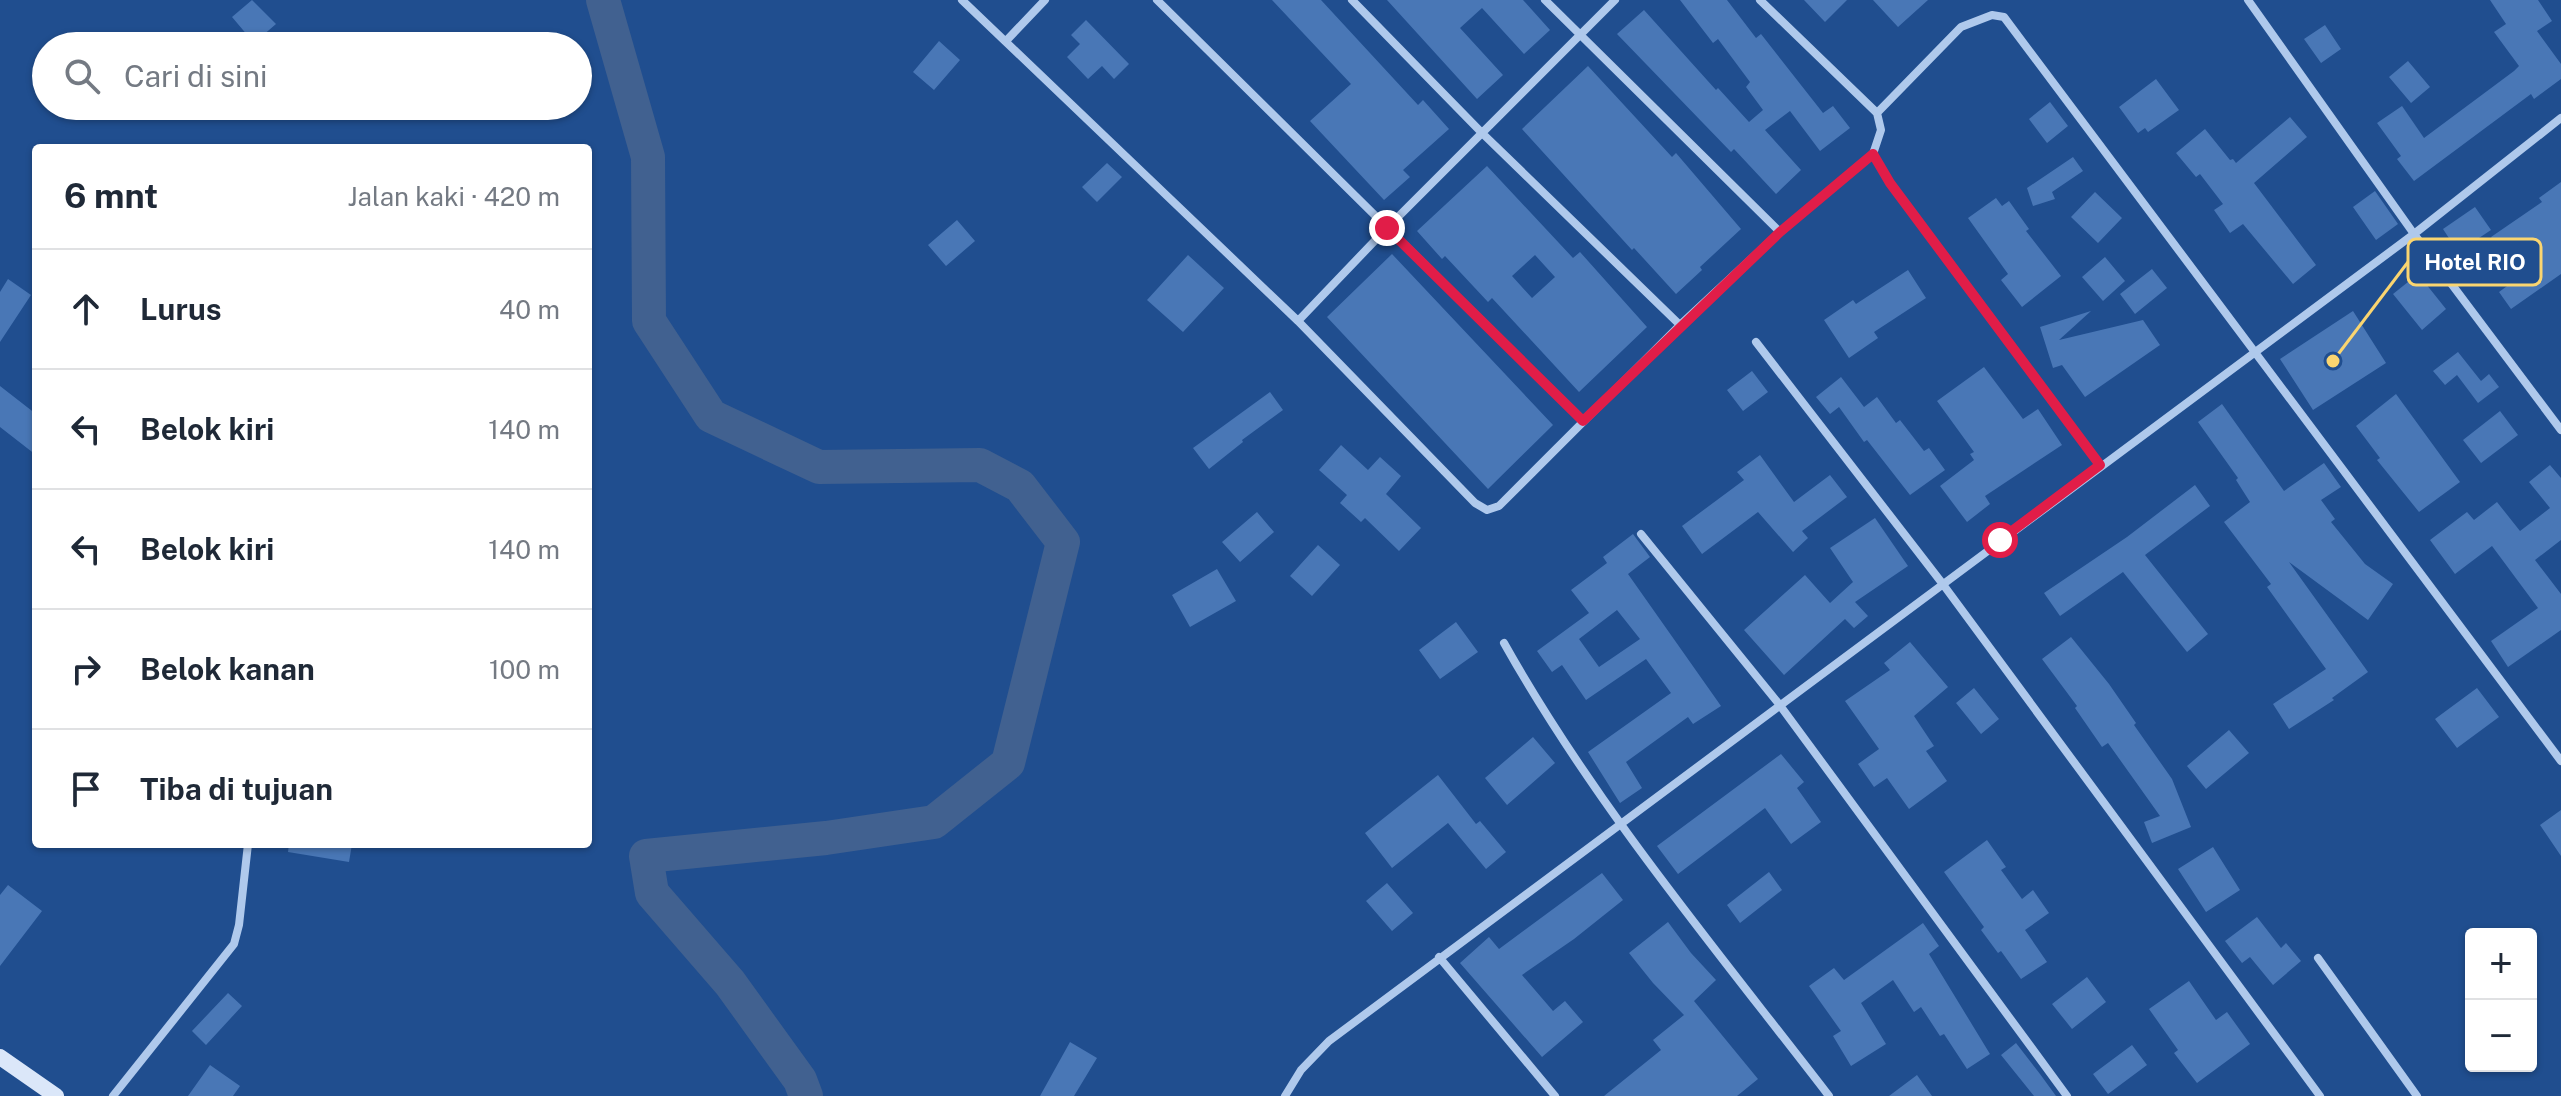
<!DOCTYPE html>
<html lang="id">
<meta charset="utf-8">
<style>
body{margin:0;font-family:"Public Sans",sans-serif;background:#f2f2f3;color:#1f2937}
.controls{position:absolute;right:24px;bottom:24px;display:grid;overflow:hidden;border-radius:8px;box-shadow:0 2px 6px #0004}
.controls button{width:72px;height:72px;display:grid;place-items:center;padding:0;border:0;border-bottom:2px solid #e0e1e3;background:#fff;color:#1f2937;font:40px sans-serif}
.stop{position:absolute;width:24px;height:24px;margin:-18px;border:6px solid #e11d48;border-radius:50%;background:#fff}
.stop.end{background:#e11d48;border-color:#fff;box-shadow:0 2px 8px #0008}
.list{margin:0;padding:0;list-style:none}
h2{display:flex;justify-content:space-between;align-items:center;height:104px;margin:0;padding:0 32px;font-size:34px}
h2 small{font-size:26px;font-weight:400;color:#747a83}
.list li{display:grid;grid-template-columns:52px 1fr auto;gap:24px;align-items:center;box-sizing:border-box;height:120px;padding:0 32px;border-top:2px solid #e0e1e3}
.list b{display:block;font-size:30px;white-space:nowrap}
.list em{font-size:26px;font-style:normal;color:#747a83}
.icon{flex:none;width:44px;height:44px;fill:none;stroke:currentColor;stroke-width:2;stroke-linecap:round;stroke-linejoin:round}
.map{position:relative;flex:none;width:2561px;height:1096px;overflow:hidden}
.search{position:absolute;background:#fff;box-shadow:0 2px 6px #0004;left:32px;top:32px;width:560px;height:88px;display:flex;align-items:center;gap:20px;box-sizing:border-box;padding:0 28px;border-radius:44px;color:#747a83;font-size:30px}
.panel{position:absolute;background:#fff;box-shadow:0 2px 6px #0004;left:32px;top:144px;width:560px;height:704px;border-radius:8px}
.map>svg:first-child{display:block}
</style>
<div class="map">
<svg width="2561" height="1096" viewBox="0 0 2561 1096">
<rect width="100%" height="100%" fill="#204e8f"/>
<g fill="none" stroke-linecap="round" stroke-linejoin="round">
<!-- river -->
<path stroke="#416190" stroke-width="34" d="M603,0L648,157L649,321L711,416L819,467L980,465L1020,486L1063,542L1008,763L934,822L826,838L646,856L652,893L730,983L800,1080L806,1096"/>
</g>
<!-- building -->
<path fill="#4977b6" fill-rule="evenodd" d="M252,0L276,24L254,43L232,17Z
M1272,0H1321L1418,105L1423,100L1449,129L1403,170L1410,177L1384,200L1310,121L1351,84Z
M1387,0H1523L1550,30L1524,54L1482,8L1460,28L1503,75L1477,99Z
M1680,0H1727L1756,38L1761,34L1823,113L1833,106L1850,128L1820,151L1790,111L1765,130L1801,170L1776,194L1734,149L1731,152L1617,34L1644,10L1716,90L1718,88L1749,122L1763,110L1746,87L1750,82L1718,39L1713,43Z
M1804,0H1847L1825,22Z
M1873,0H1928L1898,27Z
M2490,0H2538L2552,21L2537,31L2561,64V79L2534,99L2531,94L2414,181L2397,159L2401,156L2377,123L2402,106L2424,138L2514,71L2519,66L2494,32L2506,24Z
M1086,20L1129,64L1114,79L1102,66L1088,79L1067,57L1080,44L1071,35Z
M2325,25L2341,49L2321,63L2304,39Z
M939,41L960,60L934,90L913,72Z
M2408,61L2430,87L2411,103L2389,77Z
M1588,66L1672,157L1676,153L1741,229L1700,267L1702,270L1676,294L1634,248L1632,250L1522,129Z
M2156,79L2179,110L2148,132L2145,128L2138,133L2119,107Z
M2050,102L2068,126L2047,143L2029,119Z
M2290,117L2307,137L2254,183L2316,265L2293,284L2243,224L2230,233L2214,210L2223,204L2200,174L2196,177L2176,153L2205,129L2230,160L2233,159L2236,163Z
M2073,157L2083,171L2052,192L2055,199L2033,206L2027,188Z
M1107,163L1122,177L1097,202L1082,187Z
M1487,166L1573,258L1580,252L1647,327L1579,392L1492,298L1488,302L1445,256L1442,259L1417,231ZM1535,255L1555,277L1532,298L1512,276Z
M2561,182V274L2511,309L2499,292L2518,278L2491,237L2542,202L2539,198Z
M2375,191L2398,224L2376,240L2353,207Z
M2095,192L2122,218L2098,243L2071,217Z
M1996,198L2002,206L2009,201L2029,229L2026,231L2061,276L2022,307L2001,280L2008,274L1968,218Z
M2475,207L2491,230L2458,252L2443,229Z
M957,220L975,241L946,266L928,245Z
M1392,254L1553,425L1488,489L1327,317Z
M1188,255L1224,288L1183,332L1147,300Z
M2105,257L2125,281L2103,301L2082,277Z
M2152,269L2167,288L2135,314L2120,294Z
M1908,270L1926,298L1874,332L1878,338L1849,358L1824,320L1853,300L1856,304Z
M2418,274L2446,309L2422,330L2393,294Z
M8,279L31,295L0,342V292Z
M2091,311L2059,340L2143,320L2160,345L2085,397L2062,365L2053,368L2040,327Z
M2353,311L2386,363L2313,410L2280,359Z
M2458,352L2481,381L2489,374L2499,387L2478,403L2457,375L2445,385L2433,371Z
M1984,367L2023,419L2038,409L2062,445L1985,496L1990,504L1967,522L1940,486L1974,460L1970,454L1974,452L1937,401Z
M1752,371L1768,392L1743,411L1727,390Z
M1841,377L1864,407L1877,397L1896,423L1900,420L1924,451L1929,448L1945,470L1910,495L1867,440L1864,442L1839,407L1830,414L1816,397Z
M0,386L36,414V455L0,427Z
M1270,392L1283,410L1242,440L1243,442L1209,469L1193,448Z
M2396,394L2460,482L2419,512L2377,460L2380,458L2356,426Z
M2222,404L2284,491L2324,463L2341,487L2321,500L2335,519L2331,522L2365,564L2393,584L2368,620L2289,562L2368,672L2332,698L2334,700L2289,729L2273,704L2326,669L2267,587L2271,584L2224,522L2250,502L2236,480L2238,478L2198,422Z
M2500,411L2518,435L2481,463L2463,440Z
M1341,445L1368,470L1380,457L1401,476L1386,494L1421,528L1399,551L1365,518L1361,522L1340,503L1347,495L1319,470Z
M1760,455L1794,502L1830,475L1847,497L1802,531L1808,538L1793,552L1758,512L1702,554L1682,526L1744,480L1737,472Z
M2550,465L2561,478V540L2535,560L2561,594V630L2508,667L2491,641L2538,608L2492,546L2455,574L2430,540L2467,512L2474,520L2497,502L2520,531L2550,508L2529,482Z
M2195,485L2210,506L2145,555L2208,634L2187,652L2123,572L2060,616L2044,593L2127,537Z
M1257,512L1274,532L1240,562L1222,542Z
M1875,518L1908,566L1855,602L1868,616L1854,628L1845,619L1784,675L1744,630L1805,575L1830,603L1853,582L1830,548Z
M1633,534L1650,557L1628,574L1721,706L1693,724L1688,717L1626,762L1642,788L1620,803L1588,752L1671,693L1646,659L1586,700L1562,665L1552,672L1537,651L1589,613L1571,590L1607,563L1603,557ZM1617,610L1640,639L1599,667L1579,639Z
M1318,545L1340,565L1312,596L1290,576Z
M1217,569L1236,601L1190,627L1172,595Z
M1456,622L1478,652L1440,679L1419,650Z
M2071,637L2109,684L2136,723L2134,725L2172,779L2191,827L2152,843L2144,822L2160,816L2108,743L2102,747L2075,708L2077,706L2042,659Z
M1910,642L1948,687L1914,716L1934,746L1926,751L1947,781L1909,809L1887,778L1874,787L1858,764L1879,749L1845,701L1890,670L1884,663Z
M1974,688L1999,719L1981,734L1956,703Z
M2477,688L2499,717L2457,748L2435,719Z
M2229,730L2249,753L2206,789L2187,766Z
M1533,737L1555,763L1507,805L1485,778Z
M1781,754L1804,782L1797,788L1821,822L1791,844L1765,808L1678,874L1657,846Z
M1438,775L1476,824L1480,821L1506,852L1486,869L1448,823L1392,868L1365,833Z
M2561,810V856L2540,825Z
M1987,840L2006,867L2001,870L2022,899L2033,890L2049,913L2025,930L2047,962L2021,979L2001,951L1998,953L1981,930L1984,927L1944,872Z
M289,844H352L349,862L288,852Z
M2213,847L2240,890L2206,912L2178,869Z
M1769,872L1782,890L1740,923L1727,905Z
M1602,873L1623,900L1574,939L1522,975L1553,1011L1565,1001L1583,1022L1542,1057L1460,963L1489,937L1499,949Z
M1387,883L1413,913L1392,931L1366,901Z
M8,885L42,911L0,966V895Z
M2257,917L2281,948L2286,943L2301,961L2273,985L2250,957L2242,963L2225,941Z
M1668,922L1691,953L1716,980L1694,1001L1758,1079L1737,1096H1604L1661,1050L1653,1040L1684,1015L1653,983L1629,953Z
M1923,923L1939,946L1929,954L1990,1054L1967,1069L1944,1034L1940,1036L1921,1007L1914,1012L1893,980L1861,1003L1886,1044L1851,1066L1833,1036L1841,1031L1809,986L1834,968L1844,980Z
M2087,977L2106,1002L2072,1029L2052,1004Z
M2189,981L2216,1020L2227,1012L2250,1044L2197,1083L2174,1053L2178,1050L2149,1009Z
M228,993L242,1006L206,1045L192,1031Z
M1070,1042L1097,1058L1074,1096H1040Z
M2016,1043L2040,1074L2056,1096H2034L2001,1055Z
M2132,1045L2147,1065L2108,1094L2093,1074Z
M210,1065L240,1086L233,1096H188Z
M1917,1075L1932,1096H1889Z"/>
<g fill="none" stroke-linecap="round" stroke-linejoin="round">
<!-- street -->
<path stroke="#afc9ec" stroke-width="8" d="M962,0L1298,321L1475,503L1487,510L1499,506L1680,325L1780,232L1873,154L1881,130L1877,113L1760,0
M1157,0L1583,421
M1352,0L1482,133L1680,325
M1545,0L1780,232
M2248,0L2414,234L2561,430
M1006,41L1045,0
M1877,113L1961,27L1992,15L2004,17L2561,761
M1873,154L1890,183L2100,465
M1298,321L1387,228L1615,0
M1756,342L1942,583L2320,1096
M1641,534L1779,704L2067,1096
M1504,643C1595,805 1716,949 1829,1096
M1439,957L1555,1096
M2318,958L2417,1096
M113,1096L234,944L239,925L248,844
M1285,1096L1301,1070L1329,1041L2414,234L2561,118"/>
<!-- secondary -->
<path stroke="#dbe7f9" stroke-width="16" d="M0,1057L56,1096"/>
</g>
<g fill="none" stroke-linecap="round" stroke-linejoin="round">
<!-- route -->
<path stroke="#e11d48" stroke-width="10" d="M1387,228L1583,421L1780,232L1873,154L1890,183L2100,465L2000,540"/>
</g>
<!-- callouts -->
<path fill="none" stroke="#fad570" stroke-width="3" d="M2333 361L2408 262"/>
<circle fill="#fad570" stroke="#204e8f" stroke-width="3" cx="2333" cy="361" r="8"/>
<rect fill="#204e8f" stroke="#fad570" stroke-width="3" x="2408" y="239" width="133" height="46" rx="8"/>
<g font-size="22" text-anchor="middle" font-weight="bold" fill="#fff">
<text x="2475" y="270">Hotel RIO</text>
</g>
</svg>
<div class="controls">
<button>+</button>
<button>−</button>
</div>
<div class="stop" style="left:2000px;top:540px"></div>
<div class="stop end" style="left:1387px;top:228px"></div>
<div class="search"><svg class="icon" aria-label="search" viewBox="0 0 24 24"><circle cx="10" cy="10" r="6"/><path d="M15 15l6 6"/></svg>Cari di sini</div>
<section class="panel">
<h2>6 mnt<small>Jalan kaki · 420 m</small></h2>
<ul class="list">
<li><svg class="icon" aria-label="ahead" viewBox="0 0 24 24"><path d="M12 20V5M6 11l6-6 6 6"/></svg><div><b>Lurus</b></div><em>40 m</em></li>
<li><svg class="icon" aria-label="left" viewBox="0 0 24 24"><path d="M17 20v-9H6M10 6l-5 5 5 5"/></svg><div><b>Belok kiri</b></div><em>140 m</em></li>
<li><svg class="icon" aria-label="left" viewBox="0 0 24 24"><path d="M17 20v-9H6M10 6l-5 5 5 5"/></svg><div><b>Belok kiri</b></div><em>140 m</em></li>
<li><svg class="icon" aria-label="right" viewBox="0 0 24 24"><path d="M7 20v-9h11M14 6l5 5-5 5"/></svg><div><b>Belok kanan</b></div><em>100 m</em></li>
<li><svg class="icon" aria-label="arrive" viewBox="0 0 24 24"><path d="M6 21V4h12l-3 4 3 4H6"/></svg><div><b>Tiba di tujuan</b></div></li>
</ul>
</section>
</div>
